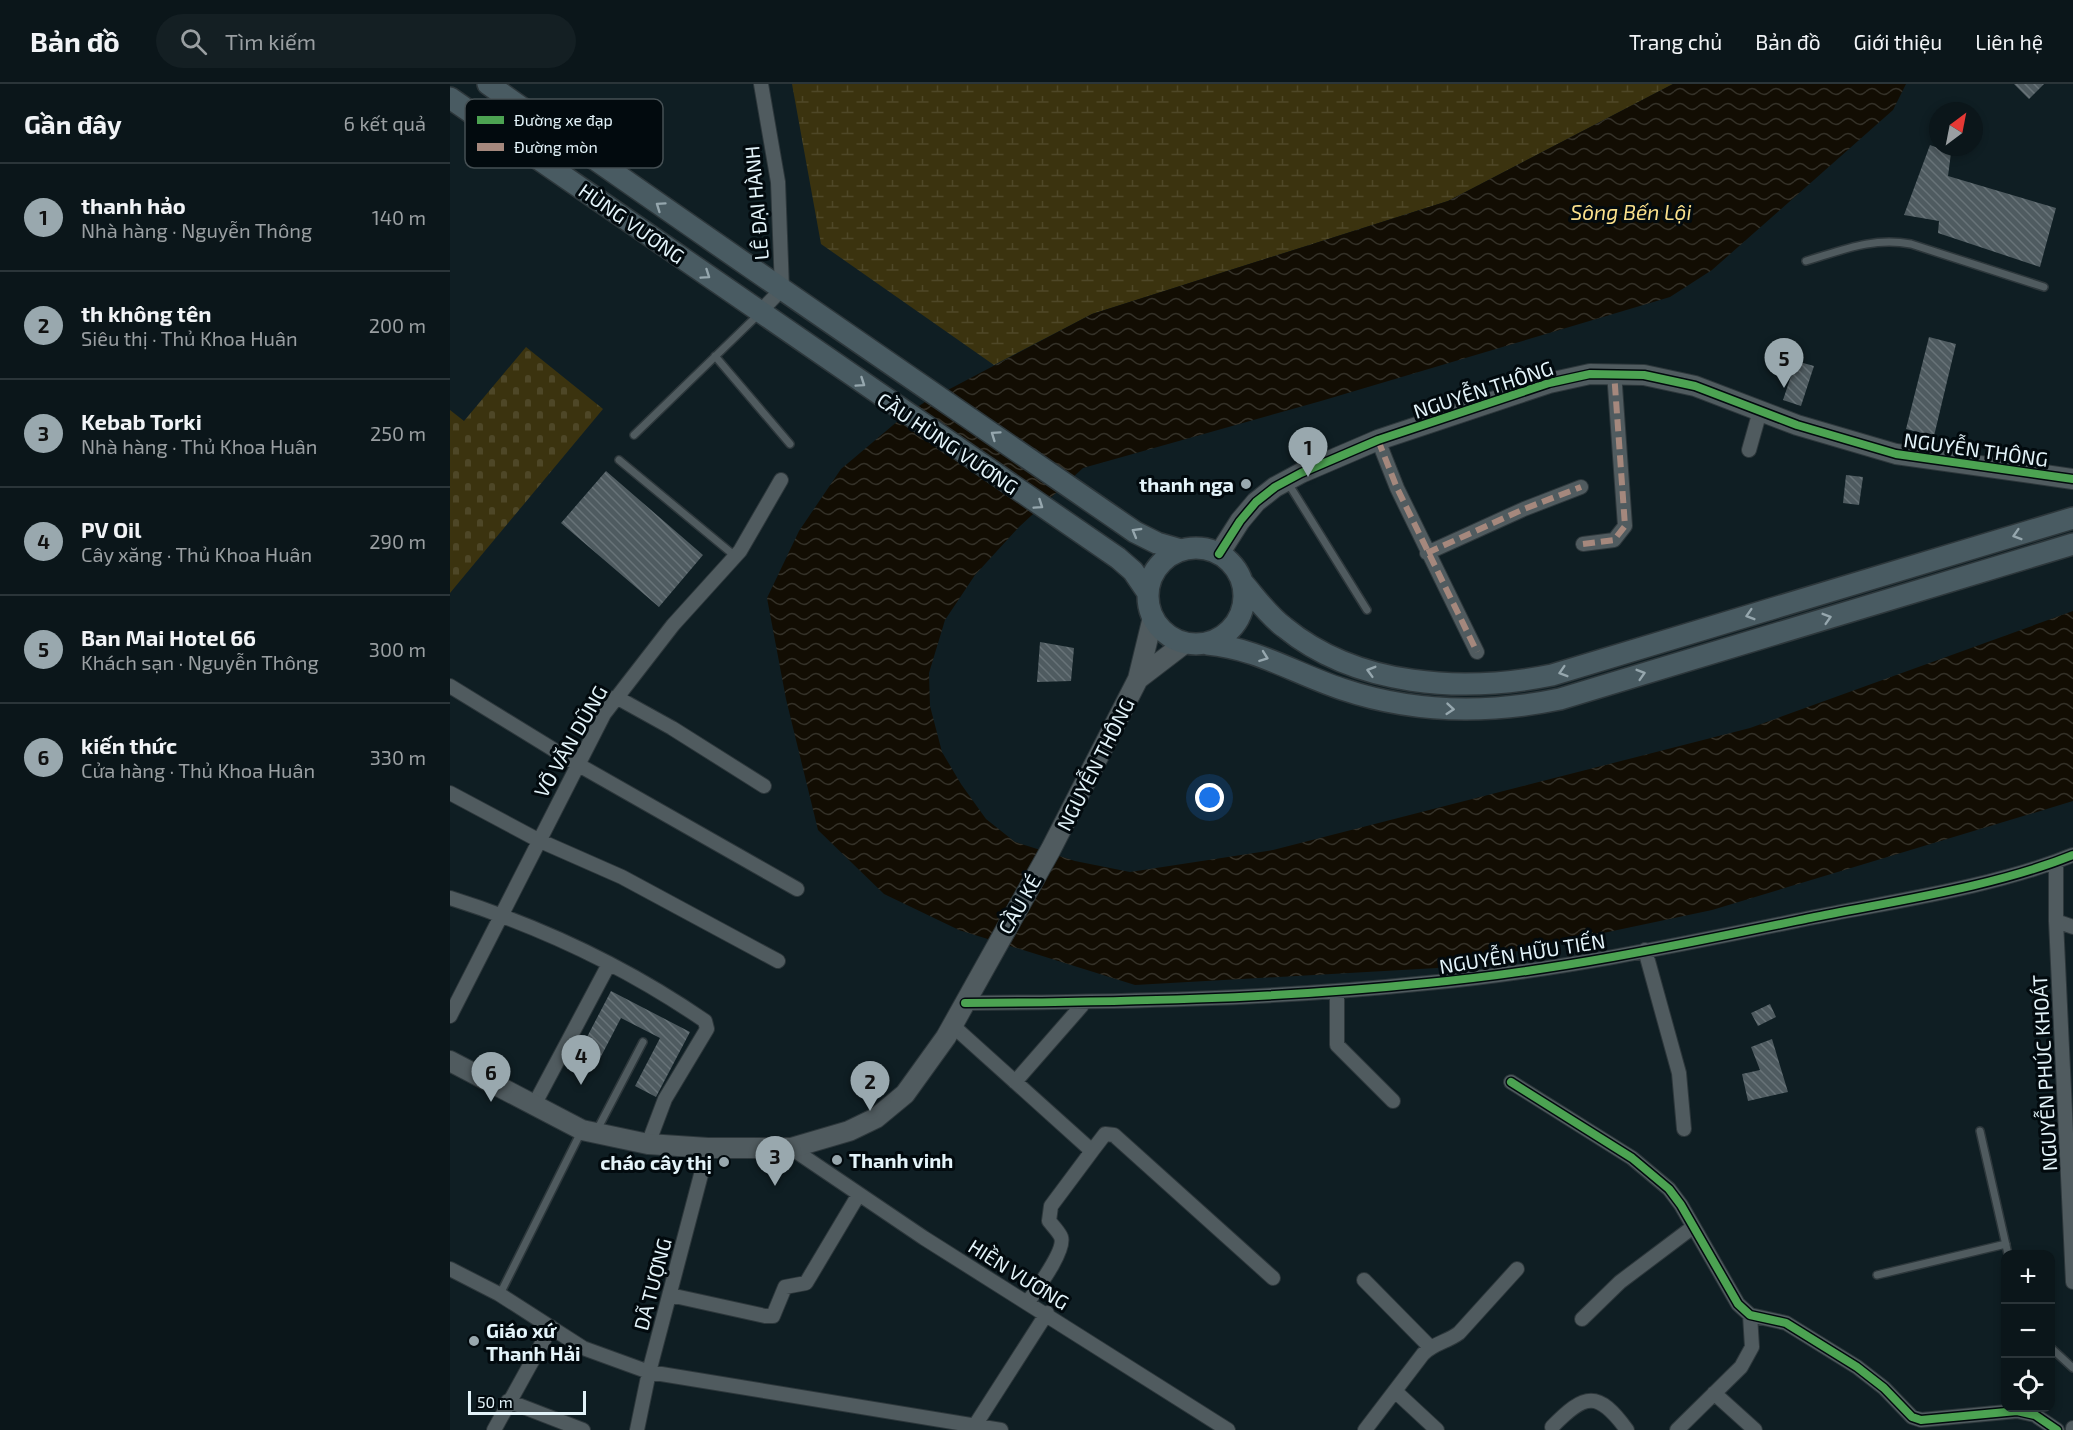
<!DOCTYPE html>
<html lang="vi">
<meta charset="utf-8">
<style>
body{margin:0;font-family:"Exo 2",sans-serif;background:#141f23;color:#f1f3f6}
.controls{position:absolute;right:18px;bottom:18px;display:grid;overflow:hidden;border-radius:12px;box-shadow:0 3px 9px #0003}
.controls button{width:54px;height:54px;display:grid;place-items:center;padding:0;border:0;border-bottom:2px solid #2b3539;background:#0b161a;color:#f1f3f6;font:30px sans-serif}
.compass{position:absolute;left:1479px;top:18px;width:54px;height:54px;border-radius:50%;background:#0b161a;box-shadow:0 3px 9px #0003;rotate:32deg}
.scale{position:absolute;left:18px;bottom:15px;width:118px;box-sizing:border-box;padding-left:6px;border:3px solid #e3f3f9;border-top:0;font-size:16px;line-height:21px;white-space:nowrap;color:#e3f3f9;-webkit-text-stroke:4px #020a0e;paint-order:stroke}
.you{position:absolute;left:760px;top:714px;width:21px;height:21px;margin:-15px;border:4px solid #fff;border-radius:50%;background:#1a73e8;box-shadow:0 0 0 9px #1a73e833}
.badge{display:grid;place-items:center;width:39px;height:39px;border-radius:50%;background:#99a8ae;color:#111;font-size:20px;font-weight:700}
.pin{position:absolute;translate:-50% -50px;filter:drop-shadow(0 2px 3px #0008)}
.pin::after{content:'';position:absolute;top:32px;width:21px;height:18px;background:inherit;clip-path:polygon(0 0,100% 0,50% 100%)}
.list{margin:0;padding:0;list-style:none}
h2{display:flex;justify-content:space-between;align-items:center;height:78px;margin:0;padding:0 24px;font-size:26px}
h2 small{font-size:20px;font-weight:400;color:#9a9fa2}
.list li{display:grid;grid-template-columns:39px 1fr auto;gap:18px;align-items:center;box-sizing:border-box;height:108px;padding:0 24px;border-top:2px solid #2b3539}
.list b{display:block;font-size:22px;white-space:nowrap}
.list p{margin:0;font-size:20px;white-space:nowrap;color:#9a9fa2}
.list em{font-size:20px;font-style:normal;color:#9a9fa2}
.icon{flex:none;width:33px;height:33px;fill:none;stroke:currentColor;stroke-width:2;stroke-linecap:round;stroke-linejoin:round}
.map{position:relative;flex:none;width:1623px;height:1346px;overflow:hidden}
header{display:flex;align-items:center;gap:36px;box-sizing:border-box;height:84px;padding:0 30px;background:#0b161a;border-bottom:2px solid #2b3539}
header strong{font-size:28px}
nav{display:flex;gap:33px;margin-inline-start:auto;font-size:21px}
.search{width:420px;height:54px;background:#141f23;display:flex;align-items:center;gap:15px;box-sizing:border-box;padding:0 21px;border-radius:33px;color:#9a9fa2;font-size:22px}
main{display:flex}
aside{flex:1;background:#0b161a}
.map>svg:first-child{display:block}
</style>
<header>
<strong>Bản đồ</strong>
<div class="search"><svg class="icon" aria-label="search" viewBox="0 0 24 24"><circle cx="10" cy="10" r="6"/><path d="M15 15l6 6"/></svg>Tìm kiếm</div>
<nav><a>Trang chủ</a><a>Bản đồ</a><a>Giới thiệu</a><a>Liên hệ</a></nav>
</header>
<main>
<aside>
<h2>Gần đây<small>6 kết quả</small></h2>
<ul class="list">
<li><span class="badge">1</span><div><b>thanh hảo</b><p>Nhà hàng · Nguyễn Thông</p></div><em>140 m</em></li>
<li><span class="badge">2</span><div><b>th không tên</b><p>Siêu thị · Thủ Khoa Huân</p></div><em>200 m</em></li>
<li><span class="badge">3</span><div><b>Kebab Torki</b><p>Nhà hàng · Thủ Khoa Huân</p></div><em>250 m</em></li>
<li><span class="badge">4</span><div><b>PV Oil</b><p>Cây xăng · Thủ Khoa Huân</p></div><em>290 m</em></li>
<li><span class="badge">5</span><div><b>Ban Mai Hotel 66</b><p>Khách sạn · Nguyễn Thông</p></div><em>300 m</em></li>
<li><span class="badge">6</span><div><b>kiến thức</b><p>Cửa hàng · Thủ Khoa Huân</p></div><em>330 m</em></li>
</ul>
</aside>
<div class="map">
<svg width="1623" height="1346" viewBox="0 0 1623 1346">
<defs>
<pattern id="wetland-marsh" width="20" height="14" patternUnits="userSpaceOnUse" patternTransform="scale(1.5)"><rect width="20" height="14" fill="#3b330f"/><path d="M1 5h8M5 5V1M11 12h8M15 12V8" fill="none" stroke="#4e4727"/></pattern>
<pattern id="cemetery-stones" width="16" height="16" patternUnits="userSpaceOnUse" patternTransform="scale(1.5)"><rect width="16" height="16" fill="#3b330f"/><path d="M2 7V4a2 2 0 0 1 4 0v3zM10 15v-3a2 2 0 0 1 4 0v3z" fill="#4e4727"/></pattern>
<pattern id="water-waves" width="16" height="10" patternUnits="userSpaceOnUse" patternTransform="scale(1.5)"><rect width="16" height="10" fill="#120d03"/><path d="M0 5q4-4 8 0t8 0" fill="none" stroke="#343128"/></pattern>
<pattern id="building-back-hatch" width="6" height="6" patternUnits="userSpaceOnUse" patternTransform="scale(1.5)"><rect width="6" height="6" fill="#4f5b60"/><path d="M-1 5l2 2M0 0l6 6M5-1l2 2" fill="none" stroke="#687378"/></pattern>
</defs>
<rect width="100%" height="100%" fill="#0f1e23"/>
<!-- wetland -->
<path fill="url(#wetland-marsh)" d="M342,0H1223L998,117L642,230L544,281L371,160Z"/>
<!-- cemetery -->
<path fill="url(#cemetery-stones)" d="M76,263L153,325L0,509V326L14,337Z"/>
<!-- water -->
<path fill="url(#water-waves)" d="M1223,0H1456L1443,26L1262,186L1220,213L871,317L633,384L569,443L525,491L495,536L479,589L480,622L492,668L511,700L536,735L565,758L625,777L680,788L823,766L1300,644L1623,527V717L1262,826L987,884L685,901L509,846L434,810L368,746L336,615L317,514L349,447L391,385L455,331L475,318L642,230L998,117Z"/>
<!-- building -->
<path fill="url(#building-back-hatch)" d="M1564,0H1594L1579,15Z
M1480,61L1501,69L1498,92L1606,124L1590,183L1488,149L1489,137L1454,131Z
M1479,253L1506,260L1484,352L1456,345Z
M1346,277L1364,282L1351,322L1333,316Z
M156,387L253,471L209,523L111,439Z
M1396,391L1413,393L1409,421L1393,419Z
M590,558L624,564L621,597L587,598Z
M161,907L240,948L206,1013L185,1002L210,954L171,934L145,984L126,974Z
M1320,920L1326,933L1308,942L1301,929Z
M1322,955L1338,1008L1298,1017L1292,990L1310,986L1301,963Z"/>
<g fill="none" stroke-linecap="round" stroke-linejoin="round">
<defs>
<path id="lane" d="M1356,177C1393,166 1422,153 1461,160L1594,203
M265,272L340,360
M184,351L309,230
M169,376L285,472
M838,399L917,526
M147,1046L193,958
M1530,1047L1558,1170
M1427,1191L1556,1160
M50,1210L131,1048
M1600,1263L1623,1284"/>
<path id="street" d="M310,228L332,205L328,98L311,0
M928,356L947,404L1027,568
M1299,366L1310,327
M1133,460L1164,456L1175,442L1164,288
M977,469L1074,425L1131,403
M0,602L127,680L347,805
M166,613L222,644L314,702
M0,709L88,756L172,793L328,877
M1606,779V837L1623,1198
M0,814C89,842 178,884 255,937L257,945L215,1015L198,1060
M1606,837L1623,843
M1195,866L1229,989L1234,1045
M887,908V961L943,1017
M515,919C669,918 824,915 977,899C1106,887 1234,860 1360,834C1444,817 1544,803 1623,771
M0,932L154,630L223,541L290,467L331,396
M502,941L642,1067L655,1050L664,1051L823,1194
M565,998L635,918
M1061,998L1182,1074L1219,1105L1231,1121L1288,1220L1300,1231L1336,1239L1407,1283L1434,1304L1462,1333L1471,1336L1567,1327L1585,1331L1607,1346
M83,1023L159,880
M341,1064L474,1154L778,1346
M0,1185L49,1210L133,1264L199,1288L551,1346
M914,1196L980,1263
M220,1211L315,1232H323L335,1203L356,1199L409,1110
M578,1218C586,1206 616,1166 611,1153C609,1148 603,1142 599,1137L601,1122L642,1067
M1132,1235L1170,1198L1243,1143
M945,1307L987,1346
M1264,1309L1305,1346
M58,1317L133,1346
M1102,1343C1135,1309 1148,1306 1177,1346
M44,1346L101,1243
M187,1346L199,1288L258,1064
M522,1346L597,1229
M915,1346L973,1270C984,1259 997,1258 1009,1249L1067,1185
M1227,1346L1291,1283L1302,1263L1300,1231
M1623,1346V1344"/>
<path id="secondary" d="M769,470L790,437L806,418L825,403L851,389L928,356L1099,299L1140,290L1194,291L1245,302L1347,341L1446,370L1623,395
M688,595L735,559
M0,977L132,1046L198,1060L258,1064H341L399,1047L426,1034L455,1010L496,953L601,765L688,595L703,533"/>
<path id="primary" d="M38,0C252,152 469,299 685,448L707,459L731,466
M0,14L668,474L683,487L698,509
M698 512a48 48 0 1 1 96 0a48 48 0 1 1-96 0Z
M793,499C806,514 818,531 834,543C907,603 1013,609 1102,591L1623,434
M757,560C806,564 846,590 892,605C963,629 1037,630 1110,615L1623,460"/>
</defs>
<!-- lane casing -->
<use href="#lane" stroke="#2d373b" stroke-width="10"/>
<!-- street casing -->
<use href="#street" stroke="#2d373b" stroke-width="16"/>
<!-- secondary casing -->
<use href="#secondary" stroke="#2d373b" stroke-width="22"/>
<!-- primary casing -->
<use href="#primary" stroke="#2d373b" stroke-width="24"/>
<!-- lane -->
<use href="#lane" stroke="#505b5f" stroke-width="7"/>
<!-- street -->
<use href="#street" stroke="#505b5f" stroke-width="14"/>
<!-- secondary -->
<use href="#secondary" stroke="#505b5f" stroke-width="20"/>
<!-- primary -->
<use href="#primary" stroke="#495b62" stroke-width="21"/>
<!-- quiet -->
<path stroke="#a5887d" stroke-width="6" stroke-dasharray="12 6" stroke-linecap="butt" d="M928,356L947,404L1027,568
M1133,460L1164,456L1175,442L1164,288
M977,469L1074,425L1131,403"/>
<defs>
<path id="cycleway" d="M769,470L790,437L806,418L825,403L851,389L928,356L1099,299L1140,290L1194,291L1245,302L1347,341L1446,370L1623,395
M515,919C669,918 824,915 977,899C1106,887 1234,860 1360,834C1444,817 1544,803 1623,771
M1061,998L1182,1074L1219,1105L1231,1121L1288,1220L1300,1231L1336,1239L1407,1283L1434,1304L1462,1333L1471,1336L1567,1327L1585,1331L1607,1346"/>
</defs>
<!-- cycleway casing -->
<use href="#cycleway" stroke="#020a0e" stroke-width="11"/>
<!-- cycleway -->
<use href="#cycleway" stroke="#4ca352" stroke-width="8"/>
</g>
<!-- one-way arrows -->
<defs><path id="oneway-chevron" d="M-2-3.5L2.5 0L-2 3.5" fill="none" stroke-width="1.6" stroke-linecap="round" stroke-linejoin="round" transform="scale(1.5)"/></defs>
<g stroke="#96a7ae">
<use href="#oneway-chevron" transform="translate(210 122) rotate(-145)"/>
<use href="#oneway-chevron" transform="translate(256 191) rotate(34)"/>
<use href="#oneway-chevron" transform="translate(411 299) rotate(34)"/>
<use href="#oneway-chevron" transform="translate(545 351) rotate(-145)"/>
<use href="#oneway-chevron" transform="translate(589 421) rotate(34)"/>
<use href="#oneway-chevron" transform="translate(686 448) rotate(-150)"/>
<use href="#oneway-chevron" transform="translate(1567 451) rotate(163)"/>
<use href="#oneway-chevron" transform="translate(1300 531) rotate(163)"/>
<use href="#oneway-chevron" transform="translate(1377 534) rotate(-17)"/>
<use href="#oneway-chevron" transform="translate(814 573) rotate(20)"/>
<use href="#oneway-chevron" transform="translate(921 587) rotate(-164)"/>
<use href="#oneway-chevron" transform="translate(1113 588) rotate(163)"/>
<use href="#oneway-chevron" transform="translate(1191 590) rotate(-17)"/>
<use href="#oneway-chevron" transform="translate(1000 625) rotate(5)"/>
</g>
<!-- markers -->
<g fill="#99a8ae" stroke="#020a0e" stroke-width="2">
<circle cx="796" cy="400" r="6"/>
<circle cx="387" cy="1076" r="6"/>
<circle cx="274" cy="1078" r="6"/>
<circle cx="24" cy="1257" r="6"/>
</g>
<g text-anchor="middle" dominant-baseline="central" stroke-width="6" stroke-linejoin="round" paint-order="stroke">
<!-- street labels -->
<g font-size="20" fill="#e3f3f9" stroke="#020a0e">
<text transform="translate(306 119) rotate(-95)">LÊ ĐẠI HÀNH</text>
<text transform="translate(182 139) rotate(35)">HÙNG VƯƠNG</text>
<text transform="translate(1033 305) rotate(-18)">NGUYỄN THÔNG</text>
<text transform="translate(498 359) rotate(34)">CẦU HÙNG VƯƠNG</text>
<text transform="translate(1526 365) rotate(8)">NGUYỄN THÔNG</text>
<text transform="translate(120 657) rotate(-60)">VÕ VĂN DŨNG</text>
<text transform="translate(645 680) rotate(-63)">NGUYỄN THÔNG</text>
<text transform="translate(569 820) rotate(-60)">CẦU KÉ</text>
<text transform="translate(1072 869) rotate(-9)">NGUYỄN HỮU TIẾN</text>
<text transform="translate(1594 989) rotate(-93)">NGUYỄN PHÚC KHOÁT</text>
<text transform="translate(569 1190) rotate(32)">HIỀN VƯƠNG</text>
<text transform="translate(202 1200) rotate(-75)">DÃ TƯỢNG</text>
</g>
<!-- poi labels -->
<g font-size="20" font-weight="bold" fill="#e3f3f9" stroke="#020a0e" text-anchor="end">
<text x="784" y="400">thanh nga</text>
<text x="399" y="1076" text-anchor="start">Thanh vinh</text>
<text x="262" y="1078">cháo cây thị</text>
<text x="36" y="1246" text-anchor="start">Giáo xứ<tspan x="36" dy="23">Thanh Hải</tspan></text>
</g>
<!-- water labels -->
<g font-size="21" font-style="italic" fill="#f9df8b" stroke="#020a0e">
<text x="1181" y="127">Sông Bến Lội</text>
</g>
</g>
<!-- legend -->
<rect x="15" y="15" width="198" height="69" rx="9" fill="#020a0e" stroke="#465054" stroke-width="1.5"/>
<rect x="27" y="32" width="27" height="8" fill="#4ca352"/>
<rect x="27" y="59" width="27" height="8" fill="#a5887d"/>
<g font-size="16" fill="#e3f3f9">
<text x="64" y="42">Đường xe đạp</text>
<text x="64" y="69">Đường mòn</text>
</g>
</svg>
<div class="controls">
<button>+</button>
<button>−</button>
<button><svg class="icon" aria-label="locate" viewBox="0 0 24 24"><circle cx="12" cy="12" r="6"/><path d="M12 2v4M12 18v4M2 12h4M18 12h4"/></svg></button>
</div>
<svg class="compass" viewBox="-18 -18 36 36"><path d="M0-13l5 13h-10z" fill="#e53935"/><path d="M0 13l5-13h-10z" fill="#9a9fa2"/></svg>
<div class="scale">50 m</div>
<div class="you"></div>
<div class="pin badge" style="left:858px;top:393px">1</div>
<div class="pin badge" style="left:420px;top:1027px">2</div>
<div class="pin badge" style="left:325px;top:1102px">3</div>
<div class="pin badge" style="left:131px;top:1001px">4</div>
<div class="pin badge" style="left:1334px;top:304px">5</div>
<div class="pin badge" style="left:41px;top:1018px">6</div>
</div>
</main>
